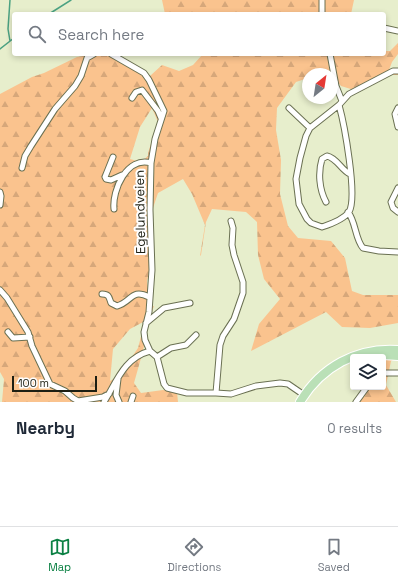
<!DOCTYPE html>
<style>
body{margin:0;font-family:"Space Grotesk",sans-serif;background:#f6f6f7;color:#1f2937}
.controls{position:absolute;right:12px;bottom:12px;display:grid;overflow:hidden;border-radius:4px;box-shadow:0 2px 6px #0003}
.controls button{width:36px;height:36px;display:grid;place-items:center;padding:0;border:0;border-bottom:1px solid #e0e1e3;background:#fff;color:#1f2937;font:20px sans-serif}
.compass{position:absolute;left:302px;top:68px;width:36px;height:36px;border-radius:50%;background:#fff;box-shadow:0 2px 6px #0003;rotate:30deg}
.scale{position:absolute;left:12px;bottom:10px;width:85px;box-sizing:border-box;padding-left:4px;border:2px solid #1d1f13;border-top:0;font-size:11px;line-height:14px;white-space:nowrap;color:#1d1f13;-webkit-text-stroke:3px #fff;paint-order:stroke}
.list{margin:0;padding:0;list-style:none}
h2{display:flex;justify-content:space-between;align-items:center;height:52px;margin:0;padding:0 16px;font-size:17px}
h2 small{font-size:13px;font-weight:400;color:#747a83}
.icon{flex:none;width:22px;height:22px;fill:none;stroke:currentColor;stroke-width:2;stroke-linecap:round;stroke-linejoin:round}
.map{position:relative;flex:none;width:398px;height:402px;overflow:hidden}
.search{position:absolute;background:#fff;box-shadow:0 2px 6px #0003;left:12px;right:12px;top:12px;height:44px;display:flex;align-items:center;gap:10px;box-sizing:border-box;padding:0 14px;border-radius:4px;color:#747a83;font-size:15px}
.sheet{height:124px;background:#fff}
nav{display:flex;justify-content:space-around;align-items:center;box-sizing:border-box;height:56px;border-top:1px solid #e0e1e3;background:#fff;font-size:11px;color:#747a83}
nav a{display:grid;justify-items:center;gap:2px}
nav .on{color:#0b8043}
.map>svg:first-child{display:block}
</style>
<div class="map">
<svg width="398" height="402" viewBox="0 0 398 402">
<defs>
<pattern id="forest-firs" width="22" height="20" patternUnits="userSpaceOnUse"><rect width="22" height="20" fill="#fac38e"/><path d="M5 1l3.5 6h-7zM16 11l3.5 6h-7z" fill="#d6a77a"/></pattern>
</defs>
<rect width="100%" height="100%" fill="#e7eecc"/>
<!-- forest -->
<path fill="url(#forest-firs)" fill-rule="evenodd" d="M162,0H354L351,14H165Z
M398,43V54L392,62L389,70L398,73V75H384L354,90L341,86L332,74L328,71L320,74H308V78L296,82L277,108L276,130L281,160L280,194L288,226L298,238L331,241L345,258L352,291L363,295H398V323L370,328L342,327L326,312L251,351L259,324L280,299L264,279L258,255L257,222L246,212L212,209L206,222L201,255L200,256L205,225L192,194L183,179L158,193L152,211V230L154,248L147,281L150,307L154,306L149,319L143,351L134,383L141,393L163,390L177,392L178,402H2L4,379L0,372V94L32,77L44,73L77,57L96,54H113L137,72L150,76L162,65L179,71L193,65L203,54H384V51H390ZM152,108L158,122L148,153V156L141,162L130,159L140,127ZM145,321L138,348L119,376L110,381L113,349L130,329Z
M359,350H398V358L391,361L386,385L396,402H355L363,387H383V357H352Z"/>
<g fill="none" stroke-linecap="round" stroke-linejoin="round">
<!-- stream -->
<path stroke="#4ba282" stroke-width="1.5" d="M10,0L8,29L10,41
M49,14L71,0
M0,49L14,38"/>
<defs>
<path id="minor" d="M322,0V14
M384,28L398,31
M111,54L144,73L149,80L164,111L155,139L151,163L150,210L152,270L149,312L144,332L145,340L150,351L157,357L164,384L167,388L187,393H216
M330,54L336,86L342,101
M132,98L136,92L142,90L158,111L161,118
M339,105C344,123 358,197 349,212C344,219 331,224 322,227L311,223L307,219L299,204L296,179L300,158L306,136L310,128L339,105L349,94L393,71H398
M289,108L310,128
M398,108L395,114L398,127
M113,157L105,177L106,179L111,180L122,175
M22,168L25,156L31,146L55,109L75,86L81,76L87,58L94,54
M398,188L391,202L393,208L398,212
M0,192L1,196L0,205
M326,202C319,189 318,172 322,159L327,156C337,158 341,170 350,174
M114,209C112,190 127,156 151,163
M348,212C356,222 355,239 363,248L379,251L398,252
M231,221L233,228L232,245L234,255L243,282V293L234,319L223,336L220,345L216,393L231,394L256,386L280,383L288,384L304,395
M0,290L7,298L28,332L32,346L50,384L65,391L73,398L78,401L103,397L109,394
M102,294C109,294 109,297 111,303L117,306C132,302 131,288 149,297
M146,323L164,308L190,303
M8,332L13,338L30,337
M157,357L171,348L186,345L196,335
M383,373H398
M118,379L116,395L119,402
M104,402C117,381 124,358 150,351
M131,402L133,396
M356,402L367,387"/>
<path id="primary" d="M369,354L398,356
M300,402C321,367 357,347 398,350"/>
</defs>
<!-- minor casing -->
<use href="#minor" stroke="#6a7052" stroke-width="7"/>
<!-- primary casing -->
<use href="#primary" stroke="#fff" stroke-width="10"/>
<!-- minor -->
<use href="#minor" stroke="#fff" stroke-width="5"/>
<!-- primary -->
<use href="#primary" stroke="#bae0b7" stroke-width="8"/>
</g>
<g text-anchor="middle" dominant-baseline="central" stroke-width="4" stroke-linejoin="round" paint-order="stroke">
<!-- street labels -->
<g font-size="13" fill="#1d1f13" stroke="#fff">
<text transform="translate(140 212) rotate(-91)">Egelundveien</text>
</g>
</g>
</svg>
<div class="controls">
<button><svg class="icon" aria-label="layers" viewBox="0 0 24 24"><path d="M12 4l9 5-9 5-9-5zM3 14l9 5 9-5"/></svg></button>
</div>
<svg class="compass" viewBox="-18 -18 36 36"><path d="M0-13l5 13h-10z" fill="#e53935"/><path d="M0 13l5-13h-10z" fill="#747a83"/></svg>
<div class="scale">100 m</div>
<div class="search"><svg class="icon" aria-label="search" viewBox="0 0 24 24"><circle cx="10" cy="10" r="6"/><path d="M15 15l6 6"/></svg>Search here</div>
</div>
<section class="sheet">
<h2>Nearby<small>0 results</small></h2>
<ul class="list">
</ul>
</section>
<nav>
<a class="on"><svg class="icon" aria-label="map" viewBox="0 0 24 24"><path d="M3 6l6-2 6 2 6-2v14l-6 2-6-2-6 2zM9 4v14M15 6v14"/></svg>Map</a>
<a><svg class="icon" aria-label="directions" viewBox="0 0 24 24"><path d="M12 3l9 9-9 9-9-9zM9 14v-3h6M13 9l2 2-2 2"/></svg>Directions</a>
<a><svg class="icon" aria-label="saved" viewBox="0 0 24 24"><path d="M7 4h10v16l-5-4-5 4z"/></svg>Saved</a>
</nav>
